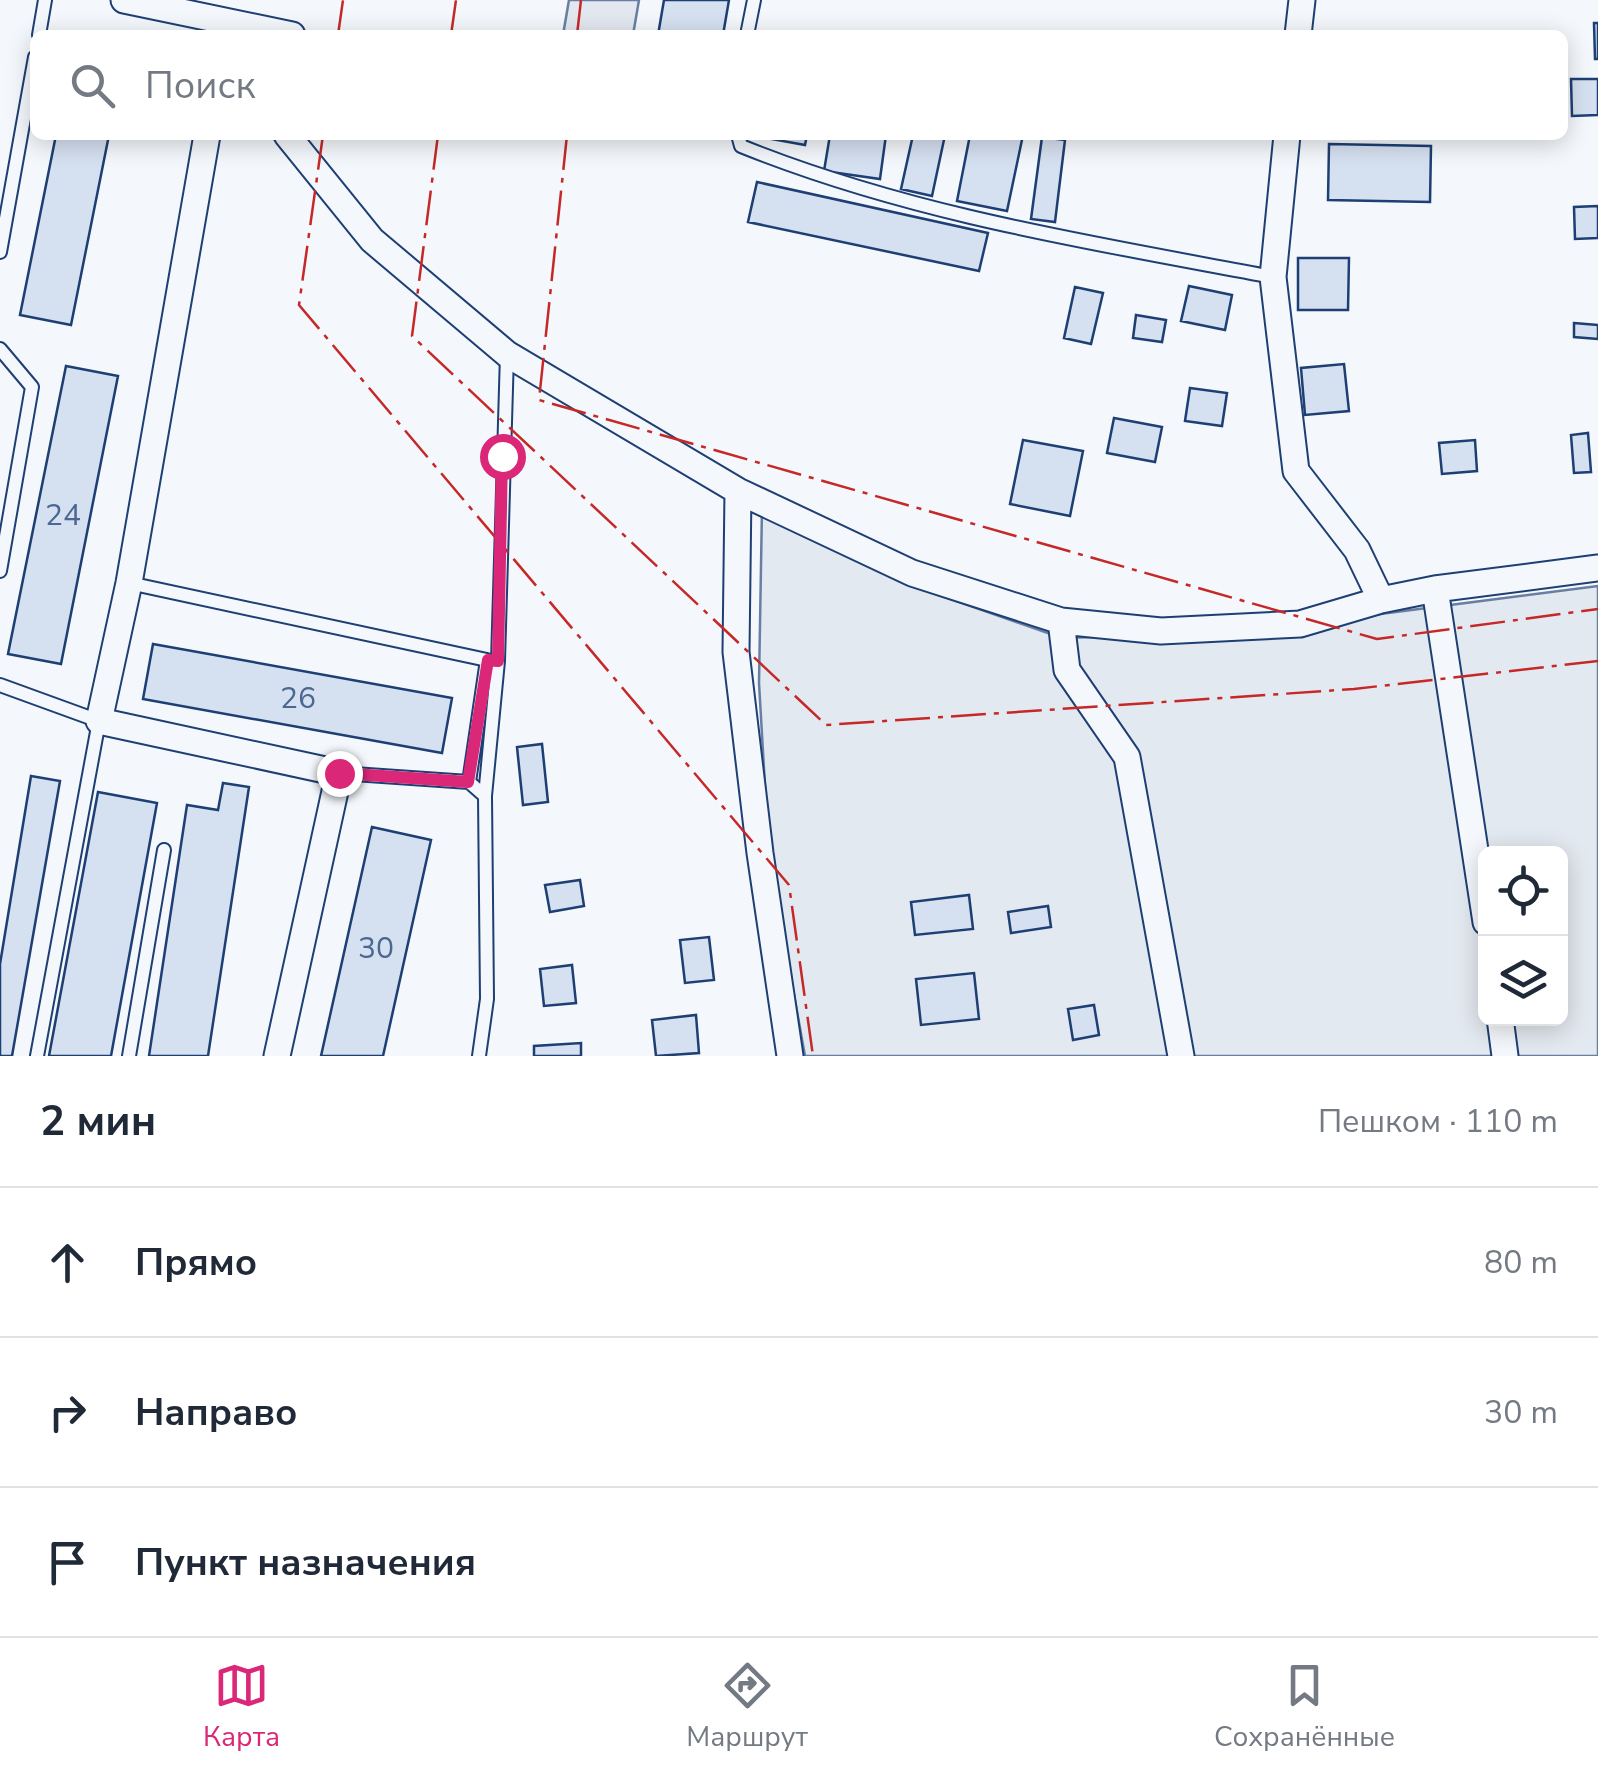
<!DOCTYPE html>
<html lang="ru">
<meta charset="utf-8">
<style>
body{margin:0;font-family:"Nunito Sans",sans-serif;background:#f2f2f3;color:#1f2937}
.controls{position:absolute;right:30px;bottom:30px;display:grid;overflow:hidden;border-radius:15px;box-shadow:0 5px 25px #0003}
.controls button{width:90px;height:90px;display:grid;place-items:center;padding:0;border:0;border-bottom:2px solid #e0e1e3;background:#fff;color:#1f2937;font:50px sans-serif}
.stop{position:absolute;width:30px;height:30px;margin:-22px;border:8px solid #db2777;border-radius:50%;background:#fff}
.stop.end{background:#db2777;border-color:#fff;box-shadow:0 2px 10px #0008}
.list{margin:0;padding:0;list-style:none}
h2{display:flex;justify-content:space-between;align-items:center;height:130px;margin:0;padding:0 40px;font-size:42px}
h2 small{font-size:32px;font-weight:400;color:#747a83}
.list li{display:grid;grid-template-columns:65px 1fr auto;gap:30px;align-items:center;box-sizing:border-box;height:150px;padding:0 40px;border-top:2px solid #e0e1e3}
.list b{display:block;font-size:38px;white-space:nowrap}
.list em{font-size:32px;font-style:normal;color:#747a83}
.icon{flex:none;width:55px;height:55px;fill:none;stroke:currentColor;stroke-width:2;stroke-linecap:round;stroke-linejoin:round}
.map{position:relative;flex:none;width:1598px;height:1056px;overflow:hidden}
.search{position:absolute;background:#fff;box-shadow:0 5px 25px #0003;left:30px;right:30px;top:30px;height:110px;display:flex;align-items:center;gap:25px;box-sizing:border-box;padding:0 35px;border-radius:15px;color:#747a83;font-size:38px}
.sheet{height:580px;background:#fff}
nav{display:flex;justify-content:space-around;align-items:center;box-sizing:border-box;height:140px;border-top:2px solid #e0e1e3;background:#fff;font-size:28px;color:#747a83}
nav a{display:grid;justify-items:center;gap:5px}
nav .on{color:#db2777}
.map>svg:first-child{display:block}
</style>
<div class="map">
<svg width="1598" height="1056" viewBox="0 0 1598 1056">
<rect width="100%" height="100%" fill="#f4f7fb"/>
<!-- green -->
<path fill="#e3e9f0" stroke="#687fa3" stroke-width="2.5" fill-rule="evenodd" d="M762,508L905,583L1062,638L1232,633L1598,586V1056H805L769,855L759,683ZM1486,854H1560V1018H1486Z"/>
<!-- parking -->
<path fill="#e3e8f0" stroke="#687fa3" stroke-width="2.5" d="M569,0H639L633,35H563Z"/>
<!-- building -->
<path fill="#d5e0f0" stroke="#1d3f73" stroke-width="2.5" d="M664,0H729L723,35H658Z
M1594,23H1598V59H1595Z
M1571,79H1598V115L1572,116Z
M56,135H109L71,325L20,315Z
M749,135H807L805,145Z
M830,135H886L880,179L824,171Z
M913,135H945L932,196L901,189Z
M970,135H1023L1007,211L957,201Z
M1042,137L1065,140L1055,222L1031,219Z
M1329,144L1431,146L1430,202L1328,200Z
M757,182L988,233L979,271L748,222Z
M1598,206V238L1575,239L1574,207Z
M1298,258H1349L1348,310H1298Z
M1189,286L1232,295L1225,330L1181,321Z
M1075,287L1103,293L1091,344L1064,338Z
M1136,315L1166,320L1162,342L1133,338Z
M1574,323L1598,325V339L1574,337Z
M1344,364L1349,411L1305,415L1301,368Z
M66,366L118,376L61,664L8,654Z
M1190,388L1227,393L1222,426L1185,421Z
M1114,418L1162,427L1155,462L1107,453Z
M1588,433L1591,472L1574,473L1571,435Z
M1023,440L1083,451L1070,516L1010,504Z
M1475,440L1477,471L1442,474L1439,443Z
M153,644L452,698L442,753L143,699Z
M542,744L548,802L523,805L517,747Z
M31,776L60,781L12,1056H0V964Z
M223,783L249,787L208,1056H149L187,805L218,810Z
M98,792L157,803L111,1056H49Z
M372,827L431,840L383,1056H321Z
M580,880L584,906L550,912L545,885Z
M969,895L973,929L915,935L911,902Z
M1048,906L1051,927L1011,933L1008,912Z
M709,937L714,980L685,983L680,940Z
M572,965L576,1003L544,1006L540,969Z
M974,973L979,1019L921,1025L916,979Z
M1094,1005L1099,1035L1073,1040L1068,1009Z
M696,1015L699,1053L656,1056L652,1020Z
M581,1043V1056H534V1046Z"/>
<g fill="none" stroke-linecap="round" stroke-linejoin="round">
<defs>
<path id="lane" d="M39,35L45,0
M747,35L754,0
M738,135L741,146C912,215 1093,243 1273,277
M0,252L35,57
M0,349L32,387L0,571
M129,583L487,660L469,782
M0,685L99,721L37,1056
M339,773L469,782L485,796
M129,1056L164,850
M479,1056L487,999L485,796L498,661L507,354"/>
<path id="street" d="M124,0L292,35
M1298,35L1302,0
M207,135L129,583L99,721L339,773L277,1056
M287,135L372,240L507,354L738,491L912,573L1061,621L1161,631L1300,624L1381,600L1435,589L1598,568
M1287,135L1273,277L1296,471L1357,550L1381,600
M738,491L736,652L760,853L790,1056
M1435,589L1486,922
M1061,621L1067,670L1127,757L1181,1056
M1500,1018L1505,1056"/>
</defs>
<!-- lane casing -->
<use href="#lane" stroke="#1d3f73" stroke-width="16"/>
<!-- street casing -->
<use href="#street" stroke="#1d3f73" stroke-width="29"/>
<!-- lane -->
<use href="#lane" stroke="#f4f7fb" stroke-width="12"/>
<!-- street -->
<use href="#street" stroke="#f4f7fb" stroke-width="25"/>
<!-- power -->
<path stroke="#c62828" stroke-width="2.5" stroke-dasharray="35 8 5 8" stroke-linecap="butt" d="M338,35L343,0
M451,35L456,0
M577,35L581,0
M323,135L299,305L789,885L813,1056
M438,135L412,336L826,725L1354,689L1598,661
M567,135L539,400L1377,639L1598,609"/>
</g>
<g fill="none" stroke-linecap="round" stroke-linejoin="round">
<!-- route -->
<path stroke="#db2777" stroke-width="12" d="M339,773L468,782L488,660L498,661L502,456"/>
</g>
<g text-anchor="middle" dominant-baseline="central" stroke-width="8" stroke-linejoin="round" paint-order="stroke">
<!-- number labels -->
<g font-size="30" fill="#4b6792">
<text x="63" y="515">24</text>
<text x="298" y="698">26</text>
<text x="376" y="948">30</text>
</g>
</g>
</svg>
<div class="controls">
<button><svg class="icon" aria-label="locate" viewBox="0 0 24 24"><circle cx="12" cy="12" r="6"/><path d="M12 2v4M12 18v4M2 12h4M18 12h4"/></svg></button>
<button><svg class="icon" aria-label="layers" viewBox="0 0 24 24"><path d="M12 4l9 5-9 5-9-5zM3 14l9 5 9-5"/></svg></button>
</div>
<div class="stop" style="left:502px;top:456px"></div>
<div class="stop end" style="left:339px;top:773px"></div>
<div class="search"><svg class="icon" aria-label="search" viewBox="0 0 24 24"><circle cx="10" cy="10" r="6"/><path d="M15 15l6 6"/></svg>Поиск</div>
</div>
<section class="sheet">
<h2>2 мин<small>Пешком · 110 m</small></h2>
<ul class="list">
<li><svg class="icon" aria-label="ahead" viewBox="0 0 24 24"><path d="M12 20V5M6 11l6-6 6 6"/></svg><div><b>Прямо</b></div><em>80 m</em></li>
<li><svg class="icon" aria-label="right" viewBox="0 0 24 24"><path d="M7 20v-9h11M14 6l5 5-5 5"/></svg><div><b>Направо</b></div><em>30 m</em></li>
<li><svg class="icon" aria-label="arrive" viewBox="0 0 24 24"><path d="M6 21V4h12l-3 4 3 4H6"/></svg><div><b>Пункт назначения</b></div></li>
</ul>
</section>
<nav>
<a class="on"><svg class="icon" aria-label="map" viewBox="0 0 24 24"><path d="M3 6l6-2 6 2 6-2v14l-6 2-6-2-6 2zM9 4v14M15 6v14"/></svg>Карта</a>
<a><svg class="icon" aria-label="directions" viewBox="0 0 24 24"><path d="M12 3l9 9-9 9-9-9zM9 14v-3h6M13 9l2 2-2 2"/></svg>Маршрут</a>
<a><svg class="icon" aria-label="saved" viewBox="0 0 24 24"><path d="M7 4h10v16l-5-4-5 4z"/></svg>Сохранённые</a>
</nav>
